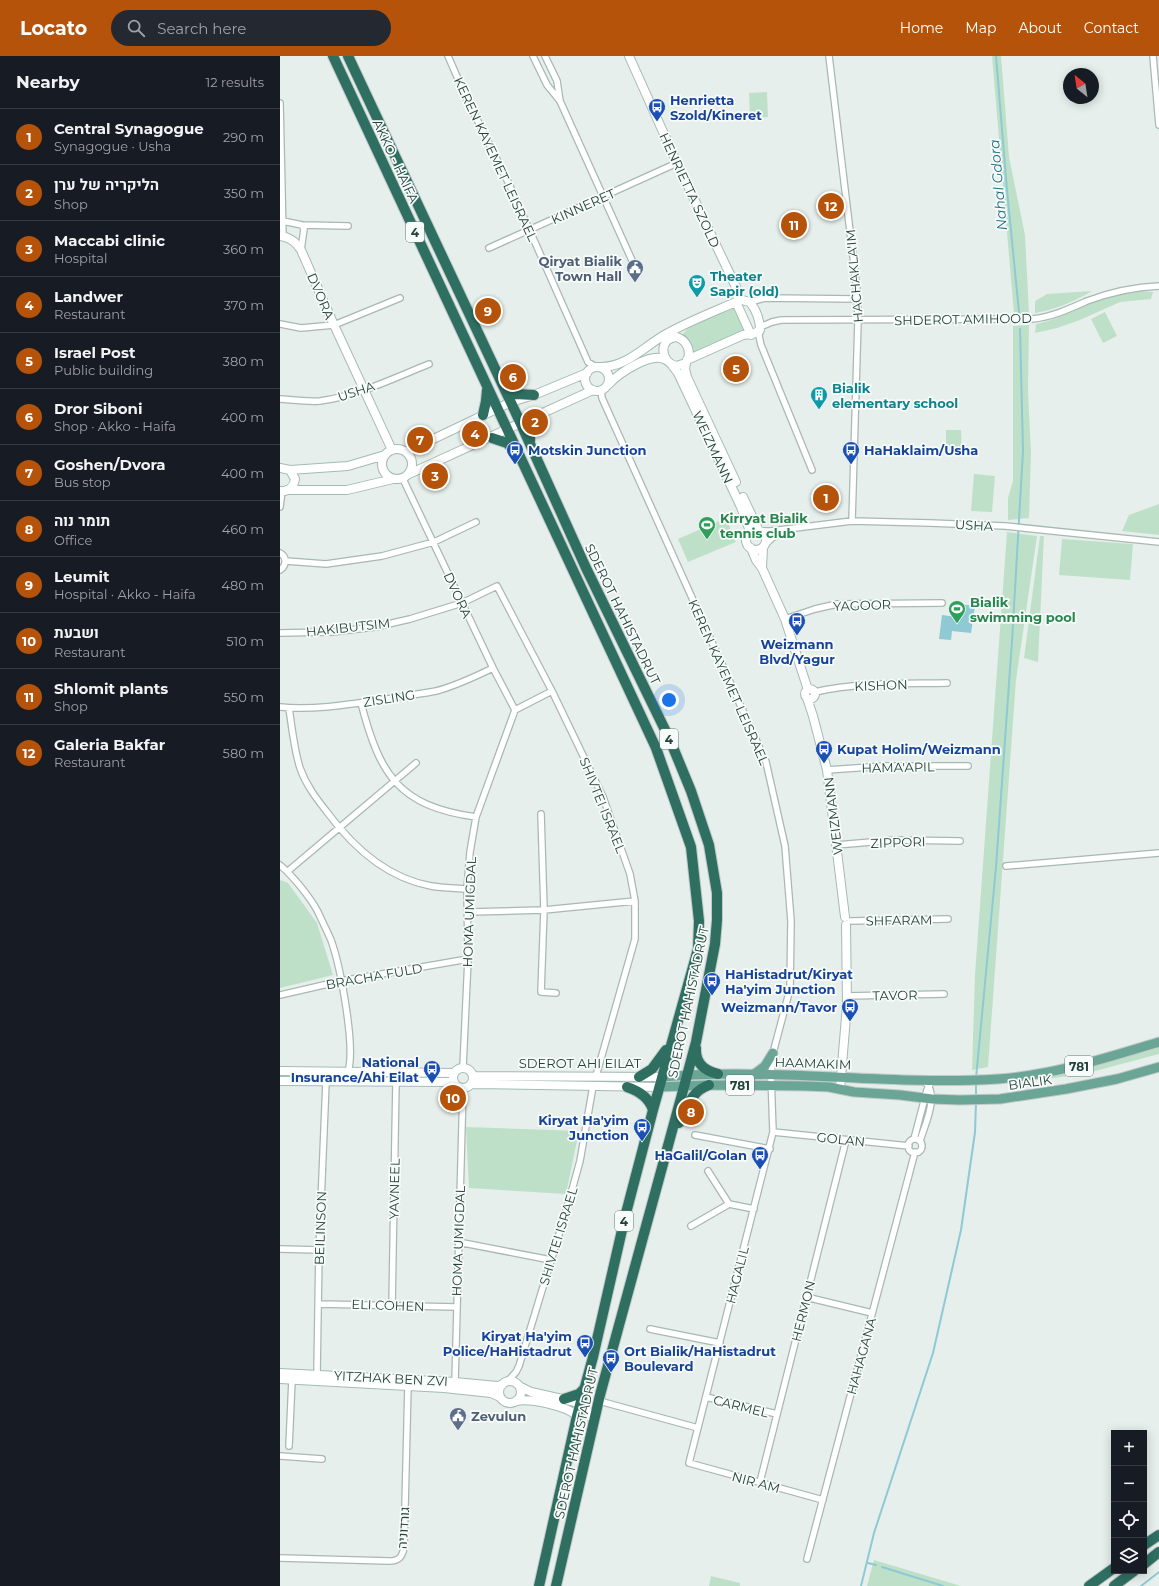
<!DOCTYPE html>
<meta charset="utf-8">
<style>
body{margin:0;font-family:Montserrat,Heebo,sans-serif;background:#242831;color:#f1f3f6}
.controls{position:absolute;right:12px;bottom:12px;display:grid;overflow:hidden;border-radius:0px;box-shadow:0 2px 10px #0003}
.controls button{width:36px;height:36px;display:grid;place-items:center;padding:0;border:0;border-bottom:1px solid #363941;background:#171b24;color:#f1f3f6;font:20px sans-serif}
.compass{position:absolute;left:783px;top:12px;width:36px;height:36px;border-radius:50%;background:#171b24;box-shadow:0 2px 10px #0003;rotate:330deg}
.you{position:absolute;left:389px;top:644px;width:14px;height:14px;margin:-10px;border:3px solid #fff;border-radius:50%;background:#1a73e8;box-shadow:0 0 0 6px #1a73e833}
.badge{display:grid;place-items:center;width:26px;height:26px;border-radius:50%;background:#b45309;color:#fff;font-size:13px;font-weight:700}
.pin{position:absolute;translate:-50% -50%;border:2px solid #fff;box-shadow:0 1px 4px #0006}
.list{margin:0;padding:0;list-style:none}
h2{display:flex;justify-content:space-between;align-items:center;height:52px;margin:0;padding:0 16px;font-size:17px}
h2 small{font-size:13px;font-weight:400;color:#9ea1a6}
.list li{display:grid;grid-template-columns:26px 1fr auto;gap:12px;align-items:center;box-sizing:border-box;height:56px;padding:0 16px;border-top:1px solid #363941}
.list b{display:block;font-size:15px;white-space:nowrap}
.list p{margin:0;font-size:13px;white-space:nowrap;color:#9ea1a6}
.list em{font-size:13px;font-style:normal;color:#9ea1a6}
.icon{flex:none;width:22px;height:22px;fill:none;stroke:currentColor;stroke-width:2;stroke-linecap:round;stroke-linejoin:round}
.map{position:relative;flex:none;width:879px;height:1530px;overflow:hidden}
header{display:flex;align-items:center;gap:24px;box-sizing:border-box;height:56px;padding:0 20px;background:#b45309;color:#fff}
header strong{font-size:19px}
nav{display:flex;gap:22px;margin-inline-start:auto;font-size:14px}
.search{width:280px;height:36px;background:#242831;display:flex;align-items:center;gap:10px;box-sizing:border-box;padding:0 14px;border-radius:22px;color:#9ea1a6;font-size:15px}
main{display:flex}
aside{flex:1;background:#171b24}
.map>svg:first-child{display:block}
</style>
<header>
<strong>Locato</strong>
<div class="search"><svg class="icon" aria-label="search" viewBox="0 0 24 24"><circle cx="10" cy="10" r="6"/><path d="M15 15l6 6"/></svg>Search here</div>
<nav><a>Home</a><a>Map</a><a>About</a><a>Contact</a></nav>
</header>
<main>
<aside>
<h2>Nearby<small>12 results</small></h2>
<ul class="list">
<li><span class="badge">1</span><div><b>Central Synagogue</b><p>Synagogue · Usha</p></div><em>290 m</em></li>
<li><span class="badge">2</span><div><b>הליקריה של ערן</b><p>Shop</p></div><em>350 m</em></li>
<li><span class="badge">3</span><div><b>Maccabi clinic</b><p>Hospital</p></div><em>360 m</em></li>
<li><span class="badge">4</span><div><b>Landwer</b><p>Restaurant</p></div><em>370 m</em></li>
<li><span class="badge">5</span><div><b>Israel Post</b><p>Public building</p></div><em>380 m</em></li>
<li><span class="badge">6</span><div><b>Dror Siboni</b><p>Shop · Akko - Haifa</p></div><em>400 m</em></li>
<li><span class="badge">7</span><div><b>Goshen/Dvora</b><p>Bus stop</p></div><em>400 m</em></li>
<li><span class="badge">8</span><div><b>תומר נוה</b><p>Office</p></div><em>460 m</em></li>
<li><span class="badge">9</span><div><b>Leumit</b><p>Hospital · Akko - Haifa</p></div><em>480 m</em></li>
<li><span class="badge">10</span><div><b>ושבעת</b><p>Restaurant</p></div><em>510 m</em></li>
<li><span class="badge">11</span><div><b>Shlomit plants</b><p>Shop</p></div><em>550 m</em></li>
<li><span class="badge">12</span><div><b>Galeria Bakfar</b><p>Restaurant</p></div><em>580 m</em></li>
</ul>
</aside>
<div class="map">
<svg width="879" height="1530" viewBox="0 0 879 1530">
<rect width="100%" height="100%" fill="#e6efeb"/>
<!-- green -->
<path fill="#bfe0c8" d="M712,0H721L729,101L745,179L749,258H734Z
M487,36L488,61L470,62L469,37Z
M812,235C795,245 775,254 755,257V245L767,238Z
M861,235L873,236L871,243L840,246L800,264L777,272L755,277L756,268C777,264 796,252 816,245C831,240 846,237 861,235Z
M455,250L467,276L413,299L402,279L409,271Z
M825,256L837,280L823,287L811,263Z
M749,269L748,335L751,397L749,462L728,464V442L733,425V270Z
M681,374L682,399H666V374Z
M694,418L715,420L712,456L691,455Z
M879,448V479L842,475L849,459Z
M446,462L456,486L408,506L398,483Z
M727,476L757,480L736,624L708,1011L692,1014L695,919Z
M760,480H764L758,606L744,602Z
M782,483L853,488L850,524L779,519Z
M0,824L8,827L37,867L53,919L0,932Z
M879,990V998L804,1018L759,1024L816,1009Z
M186,1071L299,1075L286,1138L189,1132Z
M594,1504L681,1530H587Z
M431,1520L460,1527V1530H429Z"/>
<!-- water -->
<path fill="#8ec9d4" d="M679,548L695,550L691,577L672,575L671,584L659,583L662,559L677,561Z"/>
<g fill="none" stroke-linecap="round" stroke-linejoin="round">
<!-- stream -->
<path stroke="#8ec9d4" stroke-width="2" d="M716,0L727,134L739,256
M696,1022L716,811L732,585L743,395L740,273
M696,1026V1040
M588,1507L596,1509
M602,1511L663,1530
M581,1530L594,1477L653,1297L681,1174L695,1076L696,1046
M861,1530L879,1516"/>
<defs>
<path id="street" d="M168,0L185,39L230,130L308,306L316,311
M253,0L267,29L280,45
M265,0L277,25L280,45L355,211
M549,0L577,234L578,265L572,465
M873,0L879,69
M0,47L3,180
M3,165L22,169L68,170
M209,192L397,107
M21,194L24,173L22,169
M470,246L485,242L578,243
M0,268L21,272L54,269L120,242
M480,271L492,266L501,264L752,263C772,261 789,253 807,245C831,236 854,231 879,230
M480,274L479,280L481,289L532,414
M321,334L322,342L486,706L505,790L511,865L510,933L493,997L491,1019L493,1076L409,1407L543,1444
M0,343C13,344 27,346 40,345C78,340 114,322 149,308
M123,423L213,612L235,654
M0,451L2,435
M482,475H491L572,465L650,467L725,470L879,486
M486,488L492,482L505,475
M0,497C7,501 7,509 0,514
M6,505L46,508L102,500L154,486L196,466
M505,563L535,553L557,548L662,547
M0,577L52,576L95,571L130,563L182,547L217,530L272,635L323,741L350,818L355,845V883L316,1020
M535,636C578,626 623,628 667,627
M81,647C100,719 118,750 196,761
M0,651C35,655 78,647 113,642C127,639 142,638 156,635C176,630 194,621 213,612
M9,652C12,672 14,693 20,712C26,729 36,742 47,756C72,790 107,822 151,830C162,832 175,832 187,833
M547,714L605,710H688
M261,758L264,854L261,936L276,937
M556,789L616,784L680,785
M0,809C13,820 30,841 38,856C42,865 47,875 51,884C60,909 76,991 68,1016C67,1020 63,1023 60,1025
M726,810L879,797
M8,815L136,707
M188,856L264,854L355,845
M570,865L668,863
M0,939L61,925L188,903
M566,940L664,938
M183,1011L188,903L187,833L190,796L196,761L235,654L272,635
M493,1076L629,1090
M415,1079L490,1093
M634,1083L647,1034L650,1028
M628 1090a7 7 0 1 1 14 0a7 7 0 1 1-14 0Z
M640,1085C645,1068 661,1036 643,1025
M449,1148L474,1153
M411,1170L449,1148L428,1115
M178,1186L271,1204
M0,1193L39,1194
M526,1241L592,1257
M39,1248L176,1251
M112,1250L116,1026L114,1022
M370,1273L440,1287
M37,1318L39,1194L46,1026
M228,1325L236,1316L239,1310L287,1152L300,1105L313,1030
M173,1327L175,1326L183,1032
M320,1340L323,1346L418,1372
M426,1341L497,1358
M9,1390L12,1324
M0,1400L42,1403
M480,1426L566,1084
M0,1502L109,1505C119,1505 122,1501 124,1492L128,1329L127,1328
M527,1503L635,1096"/>
<path id="secondary" d="M349,0L397,107L456,231L458,246
M0,180C10,181 16,186 21,194L54,269L112,394
M462,244L470,246C476,254 480,263 480,274L471,279L456,246Z
M397,281C408,285 412,297 406,307L396,310C380,306 378,282 397,281Z
M407,304L463,279L470,278
M406,307L405,313L407,321L456,426
M392,309L398,317L461,451L470,475
M305 323a12 12 0 1 1 24 0a12 12 0 1 1-24 0Z
M319,311C347,312 365,289 388,277C410,265 433,256 456,246
M329,328C339,317 372,295 386,304
M102 408a15 15 0 1 1 30 0a15 15 0 1 1-30 0Z
M126,396L231,346L254,339L307,317
M0,412L10,414L15,423C14,431 8,436 0,435
M10,414L68,410L105,399
M129,418L313,334
M7,434H67L113,423
M463,441L478,473
M466 484a10 10 0 1 1 20 0a10 10 0 1 1-20 0Z
M471,492L476,504L482,512L505,563L528,634
M482,512L483,491
M525 638a5 5 0 1 1 10 0a5 5 0 1 1-10 0Z
M527,642L533,660L547,714L565,861
M173 1022a10 10 0 1 1 20 0a10 10 0 1 1-20 0Z
M0,1015L174,1017
M193,1020L382,1021
M0,1025L174,1026
M191,1028L379,1031
M560,1033L567,949L566,869
M0,1317L175,1326L217,1330L222,1329
M0,1323L164,1332L211,1337L220,1341
M219 1336a11 11 0 1 1 22 0a11 11 0 1 1-22 0Z
M241,1331L251,1336L300,1347L306,1352L313,1364
M236,1345C250,1342 287,1350 297,1360"/>
<path id="primary" d="M473,1019L485,1010L493,997
M382,1021C494,1011 606,1030 718,1023C774,1019 826,1002 879,986
M379,1031L429,1029L525,1030L549,1031L574,1036L620,1039L652,1043L680,1044L720,1043L786,1033L837,1023L879,1011"/>
<path id="highway" d="M53,0L376,692L411,791L419,865L418,893L373,1054L345,1161L313,1301L297,1360L259,1530
M68,0L241,368L306,512L390,684L411,735L429,789L437,837V864L435,888L416,986L401,1042L320,1339L276,1530
M224,331L235,338L254,339
M203,359L206,345L207,334
M212,382L227,387L234,394
M250,385V374L254,362
M416,992C415,1007 424,1015 438,1018
M359,1021L372,1013L386,994
M347,1031C359,1035 369,1041 373,1054
M399,1067C407,1052 411,1035 429,1029
M284,1343L299,1338L304,1333
M864,1489L879,1479
M864,1508L879,1496
M809,1530L834,1512
M834,1530L854,1515"/>
</defs>
<!-- street casing -->
<use href="#street" stroke="#a8b8b2" stroke-width="8"/>
<!-- secondary casing -->
<use href="#secondary" stroke="#a4bbb3" stroke-width="10"/>
<!-- primary casing -->
<use href="#primary" stroke="#c2cac8" stroke-width="11"/>
<!-- highway casing -->
<use href="#highway" stroke="#c2cac8" stroke-width="12"/>
<!-- street -->
<use href="#street" stroke="#fff" stroke-width="5.5"/>
<!-- secondary -->
<use href="#secondary" stroke="#fff" stroke-width="8"/>
<!-- primary -->
<use href="#primary" stroke="#6aa596" stroke-width="9"/>
<!-- highway -->
<use href="#highway" stroke="#2f6f62" stroke-width="10"/>
</g>
<!-- icons -->
<defs>
<symbol id="bus-pin" viewBox="-11 -11 22 30"><path d="M0 17L-7.5 6A9.5 9.5 0 1 1 7.5 6Z" fill="#1a4fb4" stroke="#f7fbf9"/><path d="M-5-6H5V4H4V6H2V4H-2V6H-4V4H-5ZM-3.5-4V0h7V-4ZM-3.5 1.2v1.5H-2V1.2ZM2 1.2v1.5H3.5V1.2Z" fill="#fff"/></symbol>
<symbol id="civic-pin" viewBox="-11 -11 22 30"><path d="M0 17L-7.5 6A9.5 9.5 0 1 1 7.5 6Z" fill="#5c6f8a" stroke="#f7fbf9"/><path d="M-.6-6.5H3V-4.5H.6V-3L4-1V1h2V6H-6V1h2V-1L-.6-3ZM-1.2 2.5V6h2.4V2.5Z" fill="#fff"/></symbol>
<symbol id="theatre-pin" viewBox="-11 -11 22 30"><path d="M0 17L-7.5 6A9.5 9.5 0 1 1 7.5 6Z" fill="#0f9aa8" stroke="#f7fbf9"/><path d="M-5-5.5Q0-4 5-5.5V0Q5 5 0 6Q-5 5-5 0ZM-3.3-2.5H-1v1.5H-3.3ZM1-2.5H3.3v1.5H1ZM-2.8 1Q0 5.5 2.8 1Z" fill="#fff"/></symbol>
<symbol id="building-pin" viewBox="-11 -11 22 30"><path d="M0 17L-7.5 6A9.5 9.5 0 1 1 7.5 6Z" fill="#0f9aa8" stroke="#f7fbf9"/><path d="M-4-6H4V6H1V3H-1V6H-4ZM-2.5-4.3h1.7v1.8h-1.7ZM.8-4.3h1.7v1.8H.8ZM-2.5-1h1.7V.8h-1.7ZM.8-1h1.7V.8H.8Z" fill="#fff"/></symbol>
<symbol id="stadium-pin" viewBox="-11 -11 22 30"><path d="M0 17L-7.5 6A9.5 9.5 0 1 1 7.5 6Z" fill="#2e9e5b" stroke="#f7fbf9"/><path d="M0-5a6.5 5 0 1 0 0 10a6.5 5 0 1 0 0-10ZM-3.5-1.8h7v3.6h-7Z" fill="#fff"/></symbol>
</defs>
<g fill-rule="evenodd">
<use href="#bus-pin" x="367" y="41" width="20" height="27"/>
<use href="#civic-pin" x="345" y="202" width="20" height="27"/>
<use href="#theatre-pin" x="407" y="217" width="20" height="27"/>
<use href="#building-pin" x="529" y="329" width="20" height="27"/>
<use href="#bus-pin" x="225" y="384" width="20" height="27"/>
<use href="#bus-pin" x="561" y="384" width="20" height="27"/>
<use href="#stadium-pin" x="417" y="459" width="20" height="27"/>
<use href="#stadium-pin" x="667" y="543" width="20" height="27"/>
<use href="#bus-pin" x="507" y="555" width="20" height="27"/>
<use href="#bus-pin" x="534" y="683" width="20" height="27"/>
<use href="#bus-pin" x="422" y="915" width="20" height="27"/>
<use href="#bus-pin" x="560" y="941" width="20" height="27"/>
<use href="#bus-pin" x="142" y="1003" width="20" height="27"/>
<use href="#bus-pin" x="352" y="1061" width="20" height="27"/>
<use href="#bus-pin" x="470" y="1089" width="20" height="27"/>
<use href="#bus-pin" x="295" y="1277" width="20" height="27"/>
<use href="#bus-pin" x="321" y="1292" width="20" height="27"/>
<use href="#civic-pin" x="168" y="1350" width="20" height="27"/>
</g>
<g text-anchor="middle" dominant-baseline="central" stroke-width="3.5" stroke-linejoin="round" paint-order="stroke">
<!-- shield labels -->
<g fill="#f7fbf9" stroke="#637a73" stroke-width="1">
<rect x="126" y="166" width="18" height="20" rx="3"/>
<rect x="380" y="673" width="18" height="20" rx="3"/>
<rect x="785" y="1000" width="28" height="20" rx="3"/>
<rect x="446" y="1019" width="28" height="20" rx="3"/>
<rect x="335" y="1155" width="18" height="20" rx="3"/>
</g>
<g font-size="12" font-weight="bold" fill="#24423a">
<text x="135" y="176">4</text>
<text x="389" y="683">4</text>
<text x="799" y="1010">781</text>
<text x="460" y="1029">781</text>
<text x="344" y="1165">4</text>
</g>
<!-- transit labels -->
<g font-size="13" font-weight="bold" fill="#164399" stroke="#f7fbf9" text-anchor="start">
<text x="390" y="44">Henrietta<tspan x="390" dy="15">Szold/Kineret</tspan></text>
<text x="248" y="394">Motskin Junction</text>
<text x="584" y="394">HaHaklaim/Usha</text>
<text x="517" y="588" text-anchor="middle">Weizmann<tspan x="517" dy="15">Blvd/Yagur</tspan></text>
<text x="557" y="693">Kupat Holim/Weizmann</text>
<text x="445" y="918">HaHistadrut/Kiryat<tspan x="445" dy="15">Ha'yim Junction</tspan></text>
<text x="557" y="951" text-anchor="end">Weizmann/Tavor</text>
<text x="139" y="1006" text-anchor="end">National<tspan x="139" dy="15">Insurance/Ahi Eilat</tspan></text>
<text x="349" y="1064" text-anchor="end">Kiryat Ha'yim<tspan x="349" dy="15">Junction</tspan></text>
<text x="467" y="1099" text-anchor="end">HaGalil/Golan</text>
<text x="292" y="1280" text-anchor="end">Kiryat Ha'yim<tspan x="292" dy="15">Police/HaHistadrut</tspan></text>
<text x="344" y="1295">Ort Bialik/HaHistadrut<tspan x="344" dy="15">Boulevard</tspan></text>
</g>
<!-- street labels -->
<g font-size="13" fill="#24423a" stroke="#f7fbf9">
<text transform="translate(216 103) rotate(65)">KEREN KAYEMET LEISRAEL</text>
<text transform="translate(116 105) rotate(65)">AKKO - HAIFA</text>
<text transform="translate(410 134) rotate(65)">HENRIETTA SZOLD</text>
<text transform="translate(303 150) rotate(-24)">KINNERET</text>
<text transform="translate(574 220) rotate(-95)">HACHAKLA'IM</text>
<text transform="translate(41 240) rotate(67)">DVORA</text>
<text transform="translate(683 263) rotate(-1)">SHDEROT AMIHOOD</text>
<text transform="translate(76 335) rotate(-18)">USHA</text>
<text transform="translate(433 391) rotate(65)">WEIZMANN</text>
<text transform="translate(694 469) rotate(3)">USHA</text>
<text transform="translate(178 539) rotate(65)">DVORA</text>
<text transform="translate(582 549) rotate(-2)">YAGOOR</text>
<text transform="translate(343 558) rotate(64)">SDEROT HAHISTADRUT</text>
<text transform="translate(68 571) rotate(-6)">HAKIBUTSIM</text>
<text transform="translate(449 626) rotate(66)">KEREN KAYEMET LEISRAEL</text>
<text transform="translate(601 629) rotate(-2)">KISHON</text>
<text transform="translate(109 642) rotate(-9)">ZISLING</text>
<text transform="translate(618 711) rotate(-1)">HAMA'APIL</text>
<text transform="translate(323 749) rotate(68)">SHIVTEI ISRAEL</text>
<text transform="translate(553 760) rotate(-97)">WEIZMANN</text>
<text transform="translate(618 786) rotate(-2)">ZIPPORI</text>
<text transform="translate(189 856) rotate(-88)">HOMA UMIGDAL</text>
<text transform="translate(619 864) rotate(-1)">SHFARAM</text>
<text transform="translate(94 920) rotate(-10)">BRACHA FULD</text>
<text transform="translate(615 939) rotate(-1)">TAVOR</text>
<text transform="translate(408 946) rotate(-78)">SDEROT HAHISTADRUT</text>
<text x="300" y="1007">SDEROT AHI EILAT</text>
<text transform="translate(533 1007) rotate(2)">HAAMAKIM</text>
<text transform="translate(750 1026) rotate(-8)">BIALIK</text>
<text transform="translate(561 1083) rotate(6)">GOLAN</text>
<text transform="translate(114 1133) rotate(-89)">YAVNEEL</text>
<text transform="translate(40 1172) rotate(-88)">BEILINSON</text>
<text transform="translate(278 1180) rotate(-73)">SHIVTEI ISRAEL</text>
<text transform="translate(178 1185) rotate(-88)">HOMA UMIGDAL</text>
<text transform="translate(457 1219) rotate(-76)">HAGALIL</text>
<text transform="translate(108 1249) rotate(2)">ELI COHEN</text>
<text transform="translate(523 1255) rotate(-76)">HERMON</text>
<text transform="translate(581 1300) rotate(-75)">HAHAGANA</text>
<text transform="translate(111 1322) rotate(3)">YITZHAK BEN ZVI</text>
<text transform="translate(461 1350) rotate(14)">CARMEL</text>
<text transform="translate(296 1387) rotate(-77)">SDEROT HAHISTADRUT</text>
<text transform="translate(476 1426) rotate(15)">NIR AM</text>
<text transform="translate(123 1472) rotate(-86)">גורדוניה</text>
</g>
<!-- service labels -->
<g font-size="13" font-weight="bold" fill="#4e5e75" stroke="#f7fbf9" text-anchor="end">
<text x="342" y="205">Qiryat Bialik<tspan x="342" dy="15">Town Hall</tspan></text>
<text x="191" y="1360" text-anchor="start">Zevulun</text>
</g>
<!-- culture labels -->
<g font-size="13" font-weight="bold" fill="#0d838f" stroke="#f7fbf9" text-anchor="start">
<text x="430" y="220">Theater<tspan x="430" dy="15">Sapir (old)</tspan></text>
<text x="552" y="332">Bialik<tspan x="552" dy="15">elementary school</tspan></text>
</g>
<!-- leisure labels -->
<g font-size="13" font-weight="bold" fill="#27864d" stroke="#f7fbf9" text-anchor="start">
<text x="440" y="462">Kirryat Bialik<tspan x="440" dy="15">tennis club</tspan></text>
<text x="690" y="546">Bialik<tspan x="690" dy="15">swimming pool</tspan></text>
</g>
<!-- water labels -->
<g font-size="14" font-style="italic" fill="#1c6f80" stroke="#f7fbf9">
<text transform="translate(718 129) rotate(-95)">Nahal Gdora</text>
</g>
</g>
</svg>
<div class="controls">
<button>+</button>
<button>−</button>
<button><svg class="icon" aria-label="locate" viewBox="0 0 24 24"><circle cx="12" cy="12" r="6"/><path d="M12 2v4M12 18v4M2 12h4M18 12h4"/></svg></button>
<button><svg class="icon" aria-label="layers" viewBox="0 0 24 24"><path d="M12 4l9 5-9 5-9-5zM3 14l9 5 9-5"/></svg></button>
</div>
<svg class="compass" viewBox="-18 -18 36 36"><path d="M0-13l5 13h-10z" fill="#e53935"/><path d="M0 13l5-13h-10z" fill="#9ea1a6"/></svg>
<div class="you"></div>
<div class="pin badge" style="left:546px;top:442px">1</div>
<div class="pin badge" style="left:255px;top:366px">2</div>
<div class="pin badge" style="left:155px;top:420px">3</div>
<div class="pin badge" style="left:195px;top:378px">4</div>
<div class="pin badge" style="left:456px;top:313px">5</div>
<div class="pin badge" style="left:233px;top:321px">6</div>
<div class="pin badge" style="left:140px;top:384px">7</div>
<div class="pin badge" style="left:411px;top:1056px">8</div>
<div class="pin badge" style="left:208px;top:255px">9</div>
<div class="pin badge" style="left:173px;top:1042px">10</div>
<div class="pin badge" style="left:514px;top:169px">11</div>
<div class="pin badge" style="left:551px;top:150px">12</div>
</div>
</main>
